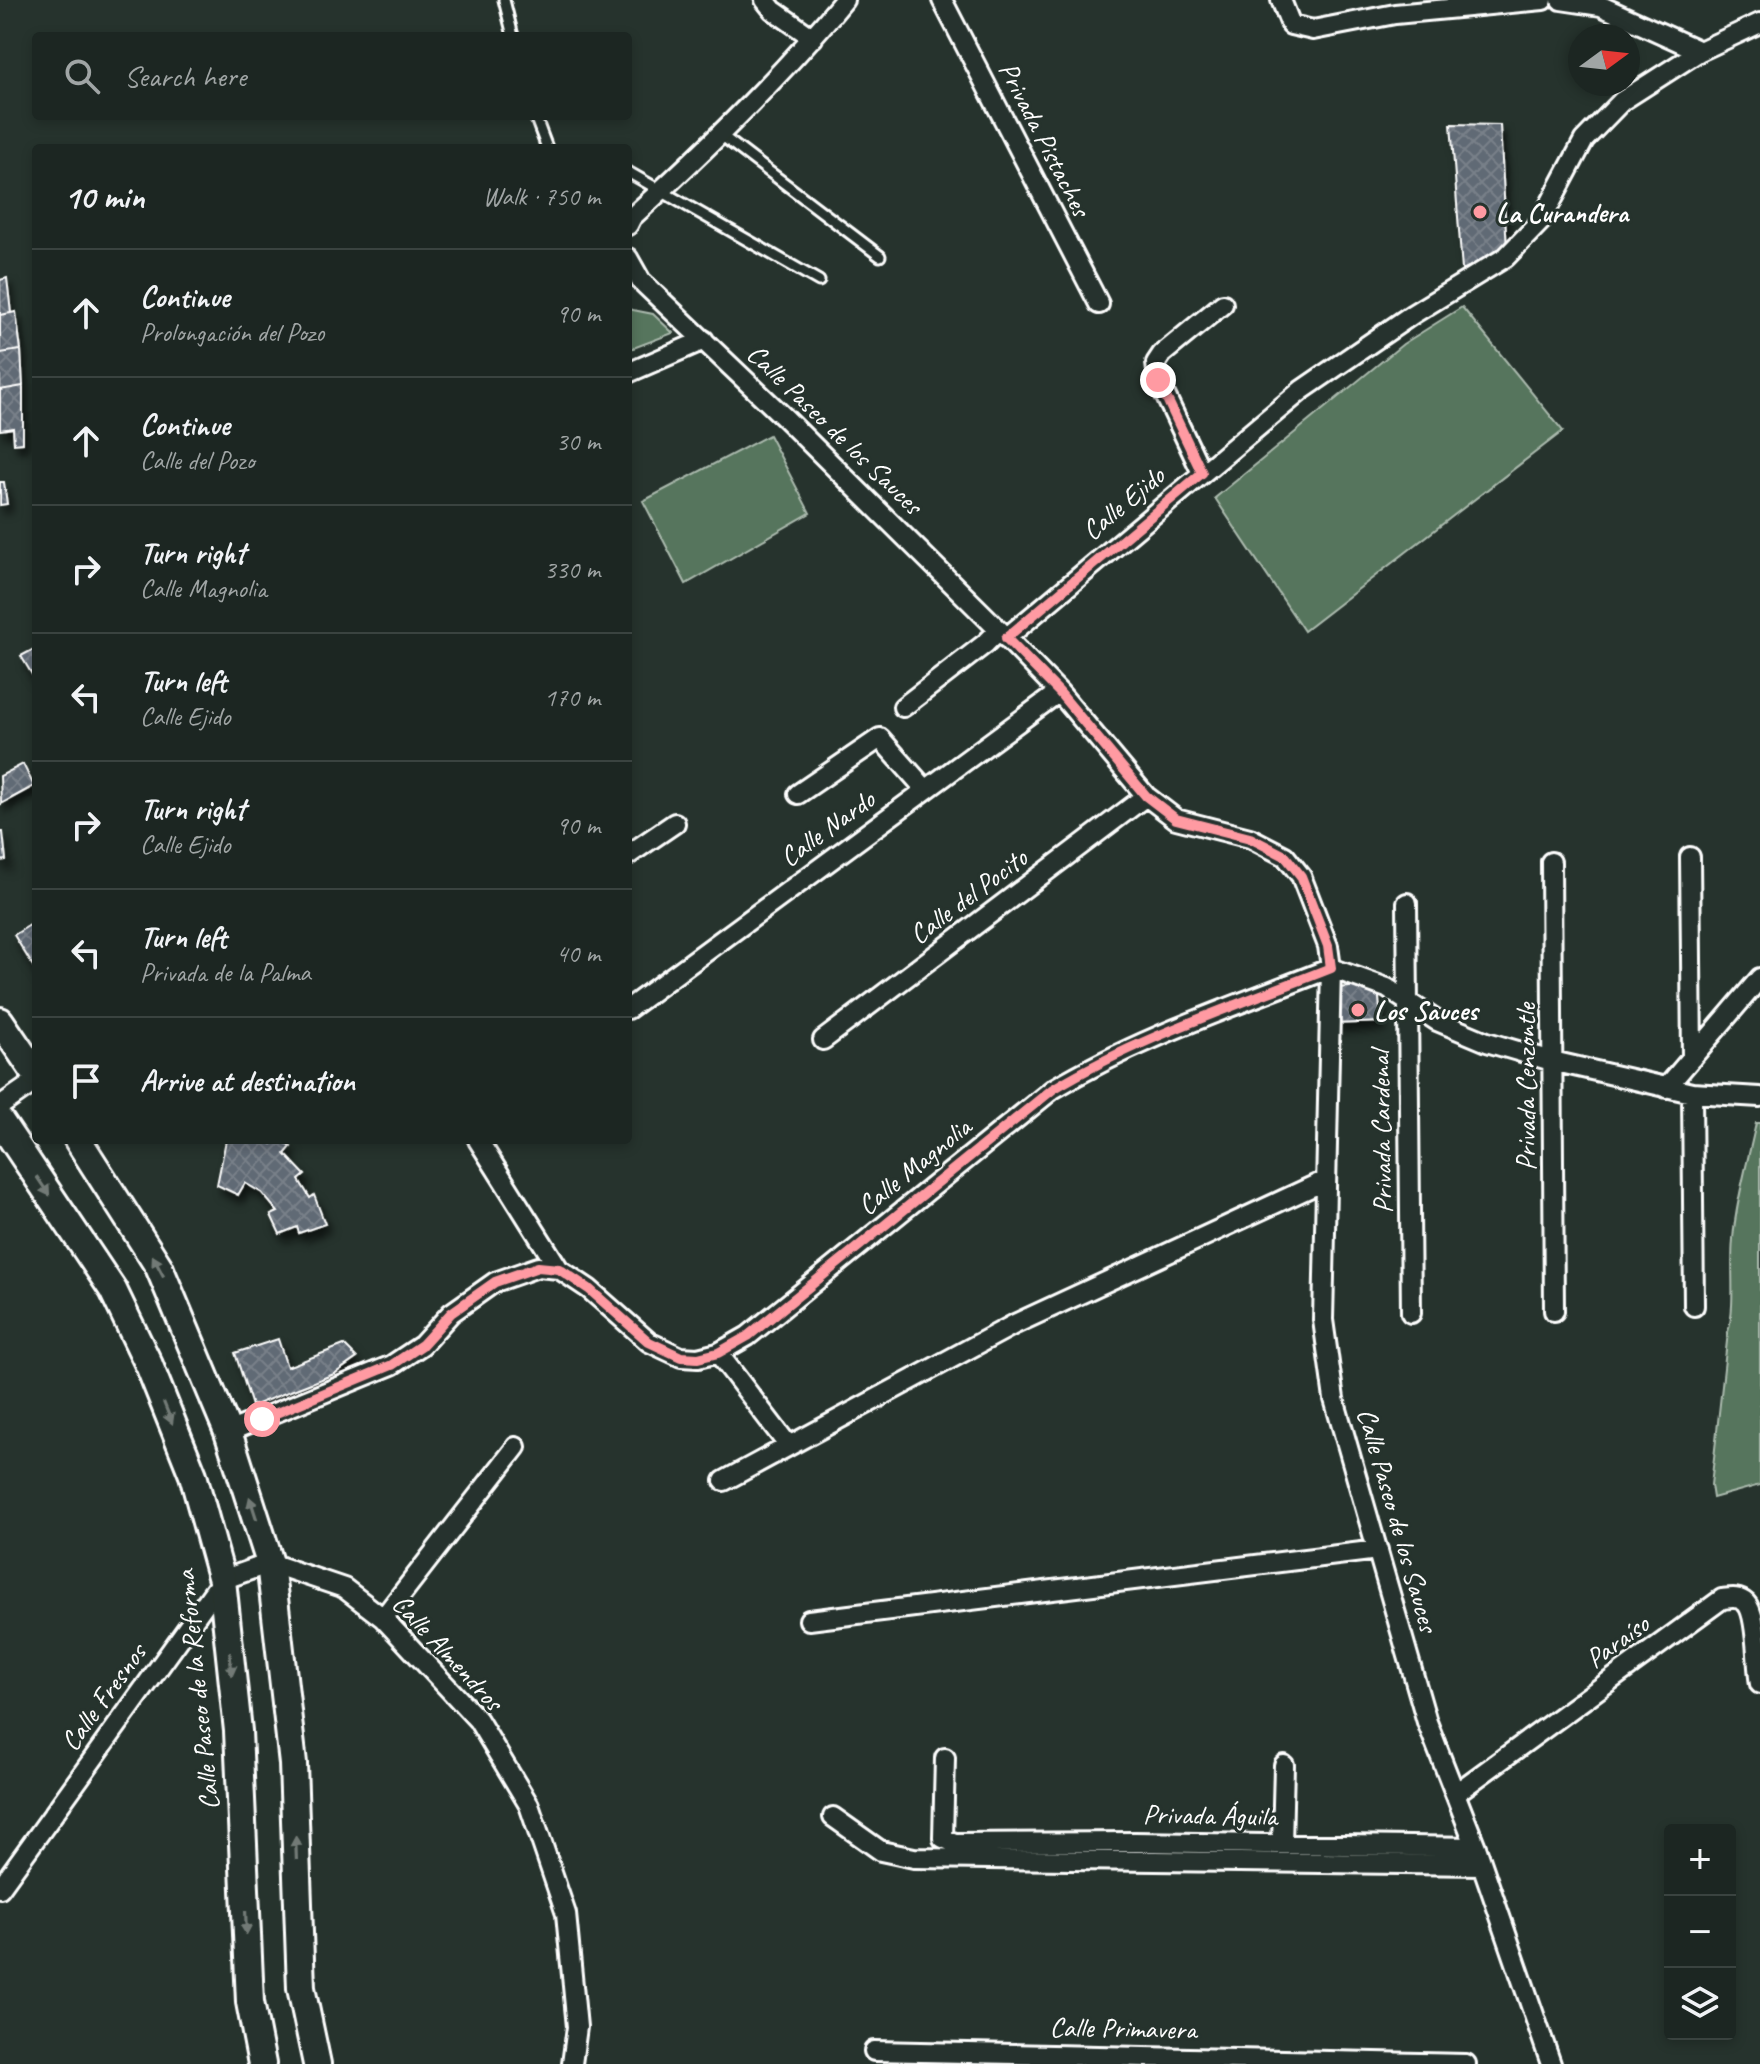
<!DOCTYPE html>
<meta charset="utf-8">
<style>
body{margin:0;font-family:Caveat,sans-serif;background:#29322f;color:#f1f3f6}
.controls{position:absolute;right:24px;bottom:24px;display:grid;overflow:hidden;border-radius:8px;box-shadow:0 4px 12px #0003}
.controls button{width:72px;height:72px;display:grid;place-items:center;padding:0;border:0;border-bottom:2px solid #3a4340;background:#1c2622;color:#f1f3f6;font:40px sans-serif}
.compass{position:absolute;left:1568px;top:24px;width:72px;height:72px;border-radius:50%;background:#1c2622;box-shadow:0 4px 12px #0003;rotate:75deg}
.stop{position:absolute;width:24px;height:24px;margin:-18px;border:6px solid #ff9aa2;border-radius:50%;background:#fff}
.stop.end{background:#ff9aa2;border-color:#fff;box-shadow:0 2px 8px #0008}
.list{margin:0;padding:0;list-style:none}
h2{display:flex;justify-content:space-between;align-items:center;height:104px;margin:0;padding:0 32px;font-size:34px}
h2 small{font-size:26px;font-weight:400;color:#a0a5a5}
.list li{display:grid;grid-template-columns:52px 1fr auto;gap:24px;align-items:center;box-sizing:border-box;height:128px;padding:0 32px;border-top:2px solid #3a4340}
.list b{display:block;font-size:30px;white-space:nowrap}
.list p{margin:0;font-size:26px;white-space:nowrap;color:#a0a5a5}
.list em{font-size:26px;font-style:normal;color:#a0a5a5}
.icon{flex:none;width:44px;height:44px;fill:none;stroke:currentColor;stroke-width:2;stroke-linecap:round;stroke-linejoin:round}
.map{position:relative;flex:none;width:1760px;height:2064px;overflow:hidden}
.search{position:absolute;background:#1c2622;box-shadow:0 4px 12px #0003;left:32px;top:32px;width:600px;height:88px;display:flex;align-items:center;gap:20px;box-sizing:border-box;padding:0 28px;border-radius:8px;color:#a0a5a5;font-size:30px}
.panel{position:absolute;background:#1c2622;box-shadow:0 4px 12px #0003;left:32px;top:144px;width:600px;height:1000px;border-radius:8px}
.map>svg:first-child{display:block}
</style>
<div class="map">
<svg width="1760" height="2064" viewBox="0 0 1760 2064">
<defs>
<pattern id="building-cross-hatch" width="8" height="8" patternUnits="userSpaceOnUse" patternTransform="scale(2)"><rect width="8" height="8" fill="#606a74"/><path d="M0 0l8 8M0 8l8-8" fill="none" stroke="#788089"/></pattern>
<filter id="shadow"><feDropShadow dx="4.5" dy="8" stdDeviation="4" flood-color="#0009"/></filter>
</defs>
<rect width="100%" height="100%" fill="#26332d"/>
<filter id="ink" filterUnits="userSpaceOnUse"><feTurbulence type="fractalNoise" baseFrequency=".0125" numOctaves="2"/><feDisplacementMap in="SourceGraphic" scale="16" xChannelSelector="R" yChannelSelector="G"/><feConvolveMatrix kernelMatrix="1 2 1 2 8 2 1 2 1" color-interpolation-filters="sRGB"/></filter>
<g filter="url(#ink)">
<!-- park -->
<path fill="#57755d" stroke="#abbaae" stroke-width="2" d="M1462,307L1563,431L1304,631L1215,498L1403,344Z
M628,309L653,314L673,333L628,350Z
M769,435L810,513L686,584L643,501Z
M1756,1123H1760V1485L1713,1498L1711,1485L1728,1332C1736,1303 1730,1270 1733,1239C1736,1201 1748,1161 1756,1123Z"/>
<!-- building -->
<path fill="url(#building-cross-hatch)" stroke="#fff" stroke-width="2" filter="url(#shadow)" d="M1451,124L1500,125L1507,250L1462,270Z
M7,278L11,313L0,315V280Z
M16,312L21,350L0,353V315Z
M21,350L23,386L0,390V353Z
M23,386V443L14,444L13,428L0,430V390Z
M0,482H4L7,504L0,505Z
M36,648V674L33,676L21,656Z
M23,764L34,786L1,804L0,776Z
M0,832H3L6,860L0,861Z
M36,921V971L14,935Z
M1360,986L1379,998L1381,1022L1335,1024L1338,988Z
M226,1140H266L272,1144L276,1140H282L291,1147L285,1154L305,1175L299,1180L310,1198L314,1195L325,1224L299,1233L297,1227L280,1234L271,1215L278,1212L262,1193L245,1183L238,1195L217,1185Z
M278,1339L287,1367L344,1345L357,1358L334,1374L252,1406L235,1353Z"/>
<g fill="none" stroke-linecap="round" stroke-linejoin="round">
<defs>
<path id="service" d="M504,0L513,36
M535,116L547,148
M721,135L880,256
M628,172L819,281"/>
<path id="minor" d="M765,0L773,10L813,38
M942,0L1099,304
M1281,0L1291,25L1313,30L1395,14L1543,0
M1561,0L1601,6L1700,51
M628,225L632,217C707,149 780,78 844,0
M628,258L641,281L786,419L999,630L1059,692L1146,796L1176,819L1250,838L1285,856L1301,876L1328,946L1331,968L1323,1320L1334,1399L1427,1722L1476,1847L1551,2064
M628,373L704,340
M1202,473L1158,380L1156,363L1162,354L1223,304
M1006,638L1302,390L1413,314L1506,257L1541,221L1584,140L1622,101L1700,51L1760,23
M903,707L986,643L999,630
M798,794L880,738L926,790
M628,855L675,823
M1690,857L1692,1058
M1551,862L1554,1311
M1407,903L1411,1313
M1331,968L1387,988L1437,1021L1487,1042L1552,1061L1692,1093L1760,1097
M628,1009L1059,692
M823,1040L1146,796
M1666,1088L1760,978
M1692,1093L1694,1306
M0,1106L36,1081
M478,1140L559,1269L589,1289L649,1342L681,1357L698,1358L718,1353L748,1336L1053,1089C1140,1037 1238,1005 1331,968
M718,1353L788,1445
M228,1432L392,1365L422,1345L451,1313L495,1282L538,1267L559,1269
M724,1481L1015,1324L1326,1180
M383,1618L516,1447
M809,1620L1378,1550
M945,1758L943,1838L955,1843L1135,1842L1476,1847
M1456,1793L1722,1599C1730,1598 1739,1596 1746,1603C1758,1615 1756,1665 1760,1684
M833,1817L881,1851L914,1858L1482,1865
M1282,1844L1284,1765
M0,1888L222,1580L270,1563L344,1588L383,1618L478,1720L529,1805L566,1914L577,2027L572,2064
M874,2051L1466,2064"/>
<path id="secondary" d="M0,1021L36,1074
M0,1121L113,1290L149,1365L193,1475L222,1580L238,1731L250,2002L262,2064
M78,1140L159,1267L228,1432L270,1563L293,1764L301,1988L317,2064"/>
</defs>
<!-- service casing -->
<use href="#service" stroke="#fff" stroke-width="15"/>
<!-- minor casing -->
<use href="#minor" stroke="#fff" stroke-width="24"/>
<!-- secondary casing -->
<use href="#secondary" stroke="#fff" stroke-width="32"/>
<!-- service -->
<use href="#service" stroke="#26332d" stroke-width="9"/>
<!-- minor -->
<use href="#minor" stroke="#26332d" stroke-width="18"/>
<!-- secondary -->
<use href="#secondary" stroke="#26332d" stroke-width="26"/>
</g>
<!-- one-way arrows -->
<defs><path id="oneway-solid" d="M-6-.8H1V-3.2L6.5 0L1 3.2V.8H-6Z" transform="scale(2)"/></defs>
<g fill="#727a76">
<use href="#oneway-solid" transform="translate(43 1186) rotate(56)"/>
<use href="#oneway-solid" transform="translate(158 1266) rotate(-118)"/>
<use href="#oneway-solid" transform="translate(168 1413) rotate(68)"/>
<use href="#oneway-solid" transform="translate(253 1508) rotate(-108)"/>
<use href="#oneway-solid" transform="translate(231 1664) rotate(84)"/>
<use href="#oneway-solid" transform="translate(296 1848) rotate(-92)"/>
<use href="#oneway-solid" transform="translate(246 1923) rotate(88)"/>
</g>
</g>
<g fill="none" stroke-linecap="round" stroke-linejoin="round" filter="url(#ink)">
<!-- route -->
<path stroke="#ff9aa2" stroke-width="10" d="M262,1419L392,1365L422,1345L451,1313L495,1282L538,1267L559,1269L589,1289L649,1342L681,1357L698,1358L718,1353L748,1336L1053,1089C1139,1037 1238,1005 1331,968L1328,946L1301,876L1285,856L1250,838L1176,819L1146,796L1059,692L1006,638L1202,473L1158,380"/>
</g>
<!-- markers -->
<g fill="#ff9aa2" stroke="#26332d" stroke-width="3">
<circle cx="1480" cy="212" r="8"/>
<circle cx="1358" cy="1010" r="8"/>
</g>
<g text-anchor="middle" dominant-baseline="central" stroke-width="6" stroke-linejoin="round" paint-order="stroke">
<!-- street labels -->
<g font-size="28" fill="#fff" stroke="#26332d">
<text transform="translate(1045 139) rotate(63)">Privada Pistaches</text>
<text transform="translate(835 429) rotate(44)">Calle Paseo de los Sauces</text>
<text transform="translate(1123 503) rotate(-40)">Calle Ejido</text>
<text transform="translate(827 828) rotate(-36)">Calle Nardo</text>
<text transform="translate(968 896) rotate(-37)">Calle del Pocito</text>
<text transform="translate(1525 1087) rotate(-90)">Privada Cenzontle</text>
<text transform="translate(1381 1132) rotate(-91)">Privada Cardenal</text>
<text transform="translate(914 1166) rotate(-39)">Calle Magnolia</text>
<text transform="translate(1398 1520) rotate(74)">Calle Paseo de los Sauces</text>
<text transform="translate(1617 1641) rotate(-36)">Paraíso</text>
<text transform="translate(448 1652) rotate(47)">Calle Almendros</text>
<text transform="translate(197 1690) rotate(-96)">Calle Paseo de la Reforma</text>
<text transform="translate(103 1697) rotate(-54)">Calle Fresnos</text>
<text transform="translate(1210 1815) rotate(1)">Privada Águila</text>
<text transform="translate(1123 2028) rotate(1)">Calle Primavera</text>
</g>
<!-- poi labels -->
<g font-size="28" font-weight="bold" fill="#fff" stroke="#26332d" text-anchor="start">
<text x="1496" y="212">La Curandera</text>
<text x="1374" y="1010">Los Sauces</text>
</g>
</g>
</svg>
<div class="controls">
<button>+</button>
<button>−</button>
<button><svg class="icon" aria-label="layers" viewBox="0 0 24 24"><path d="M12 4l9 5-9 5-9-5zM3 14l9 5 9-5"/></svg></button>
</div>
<svg class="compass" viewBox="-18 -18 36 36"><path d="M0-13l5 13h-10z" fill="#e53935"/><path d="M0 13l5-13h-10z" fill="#a0a5a5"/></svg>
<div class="stop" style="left:262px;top:1419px"></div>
<div class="stop end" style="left:1158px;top:380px"></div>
<div class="search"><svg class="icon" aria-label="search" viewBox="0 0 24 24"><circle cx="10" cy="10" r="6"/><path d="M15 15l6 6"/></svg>Search here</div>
<section class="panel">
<h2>10 min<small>Walk · 750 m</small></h2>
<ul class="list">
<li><svg class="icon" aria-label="ahead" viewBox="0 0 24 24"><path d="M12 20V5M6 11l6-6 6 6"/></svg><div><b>Continue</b><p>Prolongación del Pozo</p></div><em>90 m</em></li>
<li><svg class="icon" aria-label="ahead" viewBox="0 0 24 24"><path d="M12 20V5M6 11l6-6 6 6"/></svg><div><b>Continue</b><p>Calle del Pozo</p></div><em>30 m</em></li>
<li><svg class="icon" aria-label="right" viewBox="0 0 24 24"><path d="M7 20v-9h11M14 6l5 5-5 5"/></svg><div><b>Turn right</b><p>Calle Magnolia</p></div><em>330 m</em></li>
<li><svg class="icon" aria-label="left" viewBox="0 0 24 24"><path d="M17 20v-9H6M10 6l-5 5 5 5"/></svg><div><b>Turn left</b><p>Calle Ejido</p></div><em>170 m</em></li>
<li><svg class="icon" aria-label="right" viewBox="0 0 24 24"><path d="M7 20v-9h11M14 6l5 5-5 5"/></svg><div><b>Turn right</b><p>Calle Ejido</p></div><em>90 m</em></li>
<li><svg class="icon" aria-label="left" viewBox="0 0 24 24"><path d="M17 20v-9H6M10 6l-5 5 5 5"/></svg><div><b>Turn left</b><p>Privada de la Palma</p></div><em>40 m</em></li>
<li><svg class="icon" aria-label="arrive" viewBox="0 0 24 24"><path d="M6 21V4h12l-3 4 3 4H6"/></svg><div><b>Arrive at destination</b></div></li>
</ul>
</section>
</div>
